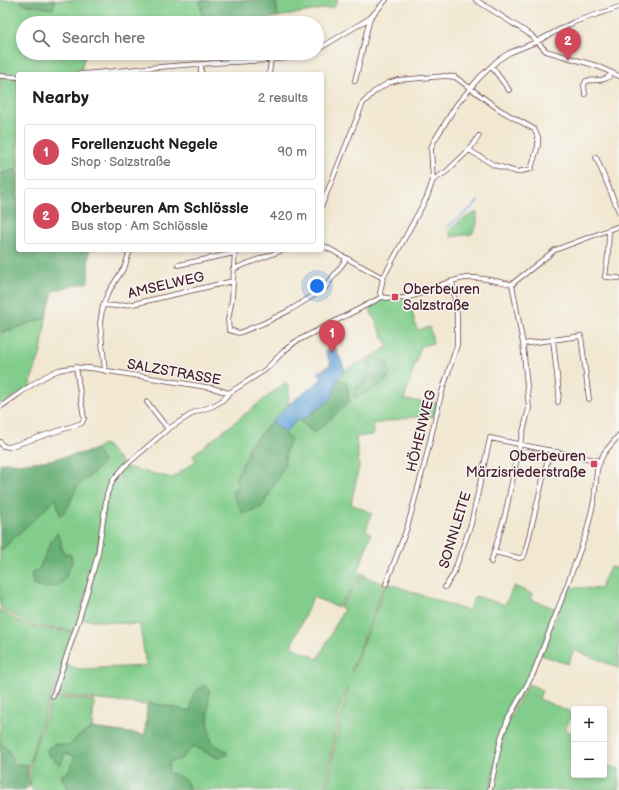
<!DOCTYPE html>
<meta charset="utf-8">
<style>
body{margin:0;font-family:"Balsamiq Sans",sans-serif;background:#f2f2f2;color:#202124}
.controls{position:absolute;right:12px;bottom:12px;display:grid;overflow:hidden;border-radius:4px;box-shadow:0 2px 6px #0003}
.controls button{width:36px;height:36px;display:grid;place-items:center;padding:0;border:0;border-bottom:1px solid #e0e0e0;background:#fff;color:#202124;font:20px sans-serif}
.you{position:absolute;left:317px;top:286px;width:14px;height:14px;margin:-10px;border:3px solid #fff;border-radius:50%;background:#1a73e8;box-shadow:0 0 0 6px #1a73e833}
.badge{display:grid;place-items:center;width:26px;height:26px;border-radius:50%;background:#d1495b;color:#fff;font-size:13px;font-weight:700}
.pin{position:absolute;translate:-50% -33px;filter:drop-shadow(0 1px 2px #0008)}
.pin::after{content:'';position:absolute;top:21px;width:14px;height:12px;background:inherit;clip-path:polygon(0 0,100% 0,50% 100%)}
.list{margin:0;padding:0;list-style:none}
h2{display:flex;justify-content:space-between;align-items:center;height:52px;margin:0;padding:0 16px;font-size:17px}
h2 small{font-size:13px;font-weight:400;color:#757577}
.list li{display:grid;grid-template-columns:26px 1fr auto;gap:12px;align-items:center;box-sizing:border-box;height:56px;margin:0 8px 8px;padding:0 8px;border:1px solid #e0e0e0;border-radius:4px}
.list b{display:block;font-size:15px;white-space:nowrap}
.list p{margin:0;font-size:13px;white-space:nowrap;color:#757577}
.list em{font-size:13px;font-style:normal;color:#757577}
.icon{flex:none;width:22px;height:22px;fill:none;stroke:currentColor;stroke-width:2;stroke-linecap:round;stroke-linejoin:round}
.map{position:relative;flex:none;width:619px;height:790px;overflow:hidden}
.search{position:absolute;background:#fff;box-shadow:0 2px 6px #0003;left:16px;top:16px;width:308px;height:44px;display:flex;align-items:center;gap:10px;box-sizing:border-box;padding:0 14px;border-radius:22px;color:#757577;font-size:15px}
.panel{position:absolute;background:#fff;box-shadow:0 2px 6px #0003;left:16px;top:72px;width:308px;height:180px;border-radius:4px}
.map>svg:first-child{display:block}
</style>
<div class="map">
<svg width="619" height="790" viewBox="0 0 619 790">
<rect width="100%" height="100%" fill="#f6f6f2"/>
<filter id="ink" filterUnits="userSpaceOnUse"><feTurbulence type="fractalNoise" baseFrequency=".025" numOctaves="2"/><feDisplacementMap in="SourceGraphic" scale="8" xChannelSelector="R" yChannelSelector="G"/><feConvolveMatrix kernelMatrix="1 2 1 2 8 2 1 2 1" color-interpolation-filters="sRGB"/></filter>
<filter id="wash" filterUnits="userSpaceOnUse"><feTurbulence type="fractalNoise" baseFrequency=".012" numOctaves="4" result="noise"/><feDisplacementMap in="SourceGraphic" scale="16" xChannelSelector="R" yChannelSelector="G"/><feGaussianBlur stdDeviation="0.9" result="paint"/><feColorMatrix in="noise" values="0 0 0 0 0 0 0 0 0 0 0 0 0 0 0 0 0 1.4 0 .05"/><feComposite in="paint" operator="in"/></filter>
<g filter="url(#wash)">
<rect width="100%" height="100%" fill="#f2e8d2"/>
<!-- green -->
<path fill="#82cd8b" stroke="#66765b" fill-rule="evenodd" d="M0,0H19L23,4L53,9L55,0H200L203,23H23V53H86L82,65V73L0,76Z
M276,0H338L334,7L278,17Z
M0,77L18,78V169L0,174Z
M477,212V224L472,234L451,237L450,231C458,221 466,217 477,212Z
M383,298L397,300L409,299L417,330L430,327L433,343L421,346L404,400L438,403L435,417H413L373,424V435L356,437L359,467L351,504L372,513L366,531L371,533L358,572L366,575L359,578L338,607L313,597L291,646L318,659L344,609L340,607L360,579L366,577L385,584L351,671L352,672L387,583L468,611L475,596L505,605L514,586L532,594L530,599L557,609L532,674L507,719L489,790H327L335,742L348,689L347,688L342,702L333,742L325,790H189C189,779 177,775 168,772L169,762L186,754L193,746L218,758L226,752L212,742L208,726L209,690L191,711L150,703L147,705L54,695L64,665L81,669L146,666L140,625L80,619L89,590L108,495L110,487L125,467L172,478L196,461L193,455L286,382L289,386L288,405L248,447V454L236,477L284,467L286,450L291,440L285,433L298,419L314,433L347,395L348,388L346,382L338,379L345,370L369,358L366,380L356,388L354,392L387,362L373,356L388,347L368,306Z
M46,318L41,352L32,378L31,386L0,406V333Z
M105,444L124,465L109,486L97,554L74,631L34,626L21,620L0,607V551L56,498L60,515C71,510 71,494 78,486C87,476 97,474 103,461L95,449ZM57,534C62,541 60,546 64,553L71,555L72,563L67,571L65,579L31,574L39,569L52,540Z
M610,567L619,569V668L574,650L568,664L541,655L569,587L600,589Z
M0,609C10,616 21,624 33,627C46,631 60,629 74,633L39,730L29,765L14,764L8,750L0,742Z
M529,684L542,690L539,699L573,713L565,730L574,734V775H604V764L619,769V790H491L502,738L509,720Z
M53,697L94,701L92,728L76,738L70,746L54,744L61,764L65,753L76,756L70,770L61,776L69,790H32C26,766 37,740 46,717C49,711 50,703 53,697Z"/>
<!-- forest -->
<path fill="#69b077" stroke="#5a6851" d="M19,0H55L53,9L23,4Z
M200,0H276L278,17L243,23H203Z
M18,169V250H89L88,282L53,291L46,318L0,333V174Z
M373,356L387,362L390,372L388,379L356,399L353,396L356,388L366,380L369,358Z
M338,379L346,382L350,402L314,433L300,421L330,400Z
M272,422L288,436L291,440L286,450L284,467L262,507L243,514L232,492L238,488L236,477L248,454V448Z
M95,449L103,461C97,474 87,476 78,486C71,495 71,509 60,515L56,499L0,551V464L8,462L18,464L50,460L88,452Z
M57,533L61,541V549L64,553L71,555L72,563C69,568 67,573 65,578C59,590 43,589 33,585L31,574L39,569L52,540Z
M206,685L209,690L208,726L212,742L227,752V755L218,758L193,746L181,759L169,762L168,772C177,775 189,779 189,790H69L61,776L70,770L75,756L65,753L61,765L48,755L47,749L54,744L70,746L76,738L92,728L145,735L147,705L150,703L191,711C191,696 192,692 206,685Z
M0,742L8,750L14,764L29,765L28,775L30,786L24,790H0Z"/>
<!-- water -->
<path fill="#69a6da" stroke="#5a6282" d="M335,347L345,370L338,379L333,394L330,400L300,421L298,419L285,433L272,422L289,404L322,379L318,373L331,364L325,351Z"/>
<g fill="none" stroke-linecap="round" stroke-linejoin="round">
<!-- stream -->
<path stroke="#69a6da" stroke-width="1.5" d="M447,228C456,218 469,213 478,201"/>
</g>
</g>
<g filter="url(#ink)">
<g fill="none" stroke-linecap="round" stroke-linejoin="round">
<defs>
<path id="minor" d="M476,0L531,35L546,51L597,66L619,76
M317,50L370,18L386,0
M492,67L509,90
M78,74C120,71 161,66 202,64C239,61 276,62 311,53
M201,74V64
M269,74L271,60
M0,76L18,77
M355,81L370,18
M585,94L584,85L586,81C597,79 605,83 612,73
M469,150L479,136
M596,157L619,212
M322,205L363,103L374,92L388,83L398,80L445,76L455,77L500,110L534,129L538,137V146L531,169L517,172L494,165L469,150L446,172L433,180
M609,230L608,255L605,277L619,278
M322,245L383,278
M235,250L232,299L228,320L229,330L239,333L264,323L290,310L324,289L347,258
M178,265L235,253
M233,269L283,250
M512,284L523,344L529,408L520,444L505,515L494,552L519,558L523,557L525,553L550,450
M382,297L380,293L383,278L427,197L433,180L431,148L434,141L457,104L480,77L498,60L509,53L536,42L574,22L619,7
M103,305L116,306L133,304L233,281
M553,340L559,393L558,402
M523,344L581,336L589,399
M105,371L100,323L103,305L108,293L125,266L130,250
M147,402L168,429
M0,407C17,396 41,376 59,370C69,367 80,367 90,368L212,388L229,393L265,370L284,351L295,342L382,297C416,305 435,281 466,278C481,276 497,282 512,284L555,250L619,226
M0,442L3,446L9,447L82,423L84,418L76,367
M491,562L494,552
M386,584L407,528L425,462L441,395L457,345V315L452,281
M445,587L453,575L471,524L490,438L600,461
M53,696L79,619L88,589L98,554L107,494L113,480L125,466L168,429L195,412L213,406L223,400L229,393
M490,790L501,738L508,719L533,674L566,588L586,534L594,501L597,470L600,461L604,453L619,435"/>
</defs>
<!-- minor casing -->
<use href="#minor" stroke="#633d44" stroke-width="5.5"/>
<!-- minor -->
<use href="#minor" stroke="#fff" stroke-width="4"/>
</g>
</g>
<!-- markers -->
<g fill="#d1495b" stroke="#f6f6f2" stroke-width="1.5">
<rect x="391" y="293" width="8" height="8" rx="2"/>
<rect x="590" y="460" width="8" height="8" rx="2"/>
</g>
<g text-anchor="middle" dominant-baseline="central" stroke-width="3" stroke-linejoin="round" paint-order="stroke">
<!-- street labels -->
<g font-size="14" fill="#4a1f2b" stroke="#f6f6f2">
<text transform="translate(166 285) rotate(-13)">AMSELWEG</text>
<text transform="translate(174 372) rotate(10)">SALZSTRASSE</text>
<text transform="translate(421 431) rotate(-76)">HÖHENWEG</text>
<text transform="translate(455 530) rotate(-73)">SONNLEITE</text>
</g>
<!-- poi labels -->
<g font-size="14" fill="#4a1f2b" stroke="#f6f6f2" text-anchor="start">
<text x="403" y="289">Oberbeuren<tspan x="403" dy="16">Salzstraße</tspan></text>
<text x="586" y="456" text-anchor="end">Oberbeuren<tspan x="586" dy="16">Märzisriederstraße</tspan></text>
</g>
</g>
</svg>
<div class="controls">
<button>+</button>
<button>−</button>
</div>
<div class="you"></div>
<div class="pin badge" style="left:332px;top:353px">1</div>
<div class="pin badge" style="left:568px;top:61px">2</div>
<div class="search"><svg class="icon" aria-label="search" viewBox="0 0 24 24"><circle cx="10" cy="10" r="6"/><path d="M15 15l6 6"/></svg>Search here</div>
<section class="panel">
<h2>Nearby<small>2 results</small></h2>
<ul class="list">
<li><span class="badge">1</span><div><b>Forellenzucht Negele</b><p>Shop · Salzstraße</p></div><em>90 m</em></li>
<li><span class="badge">2</span><div><b>Oberbeuren Am Schlössle</b><p>Bus stop · Am Schlössle</p></div><em>420 m</em></li>
</ul>
</section>
</div>
